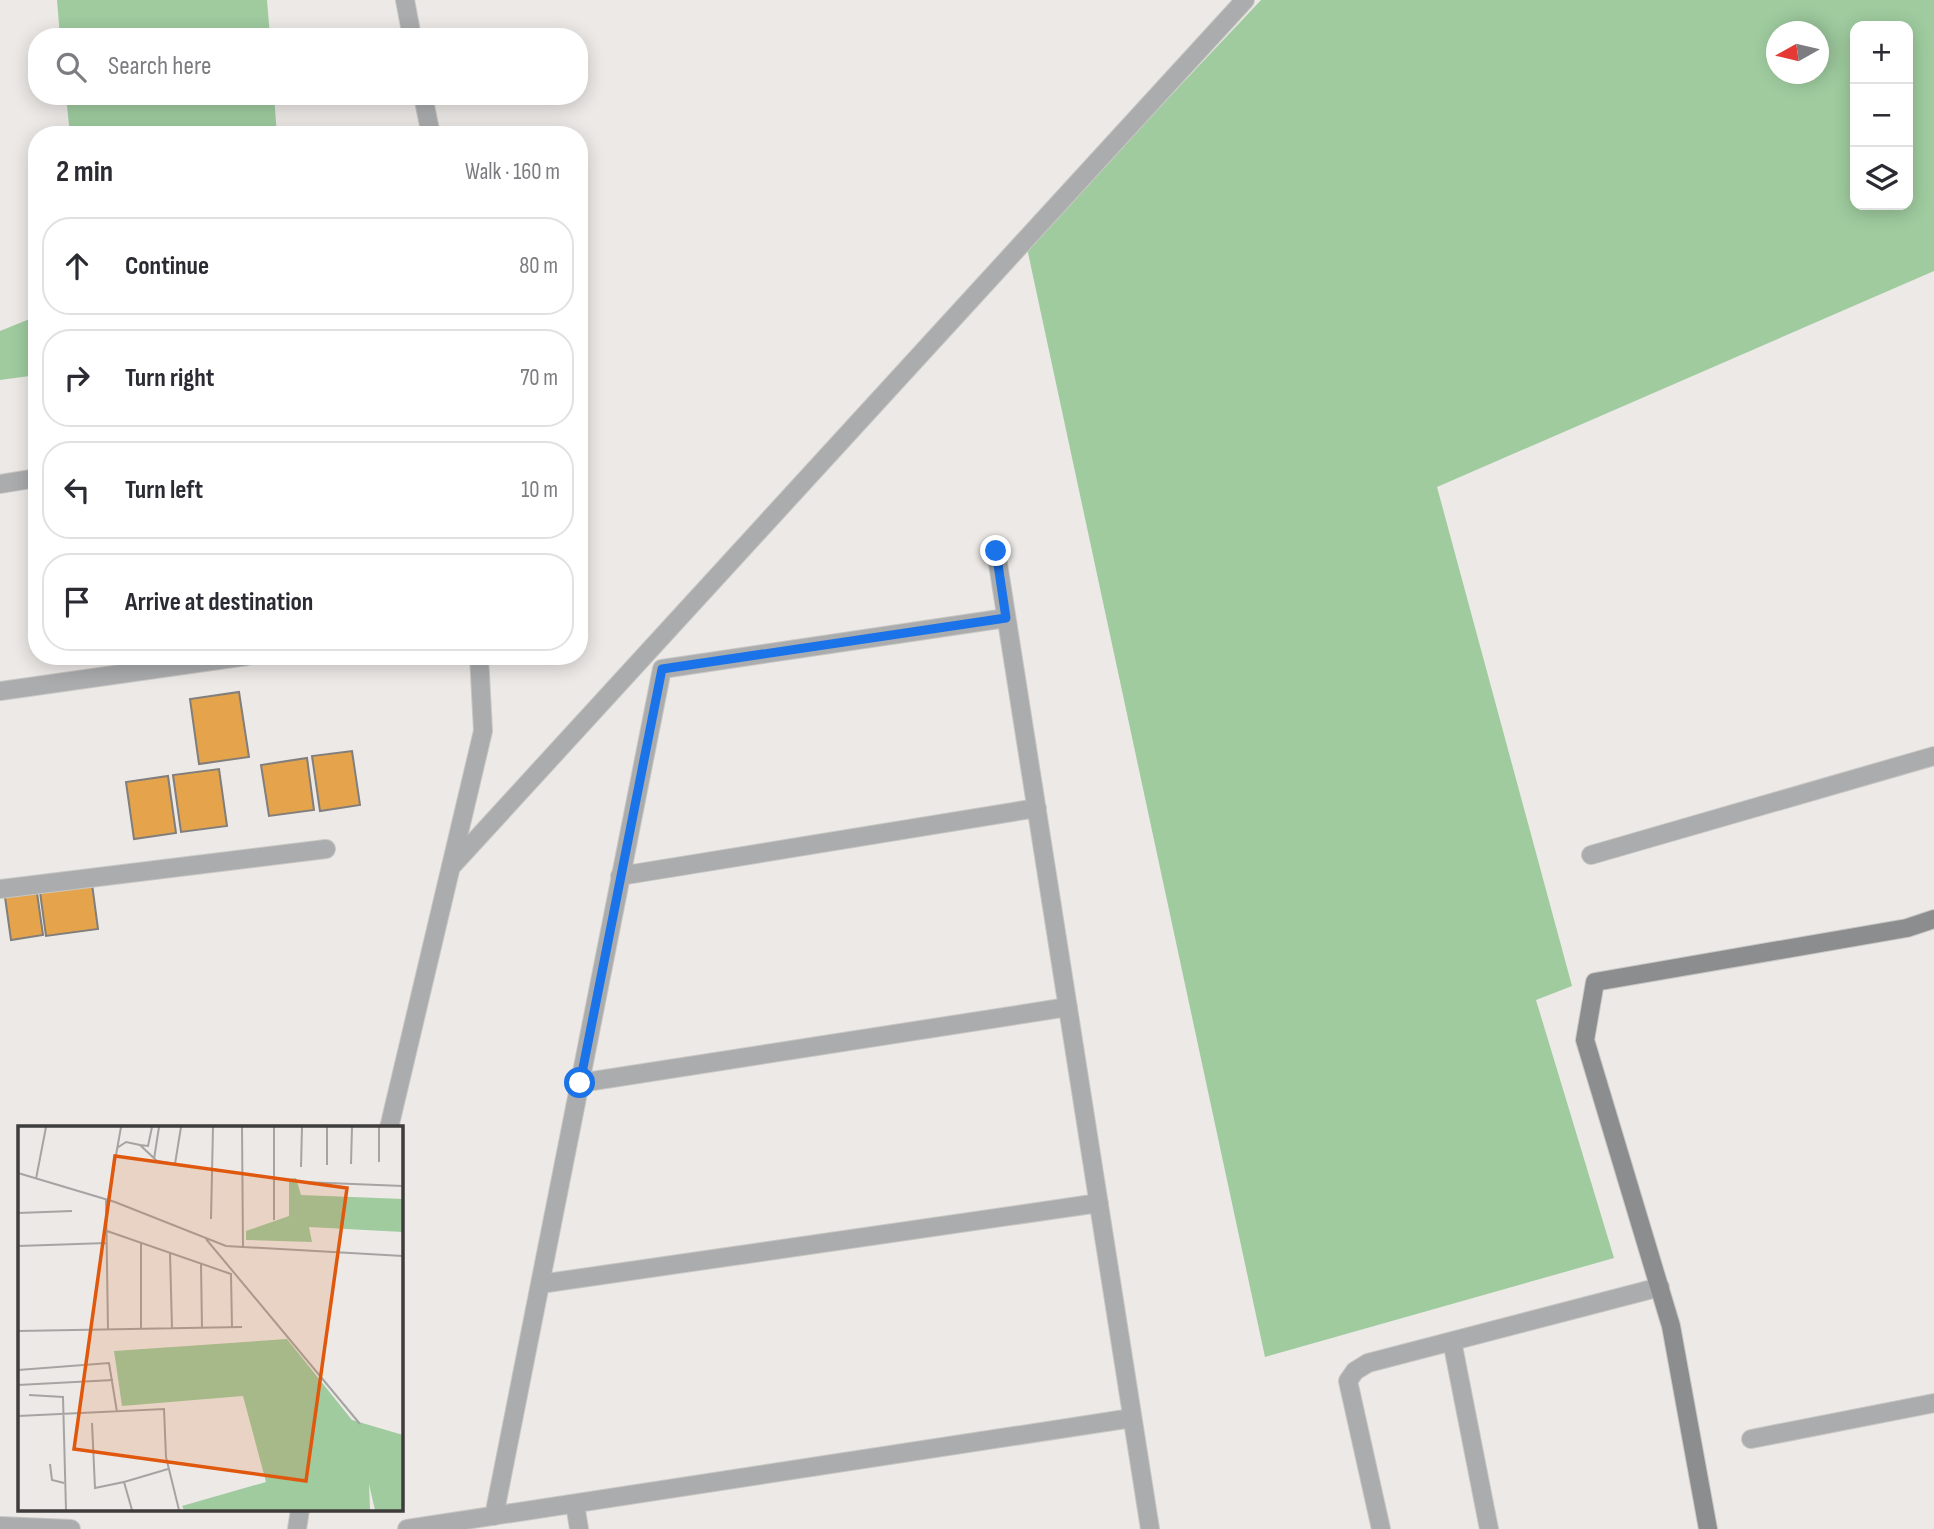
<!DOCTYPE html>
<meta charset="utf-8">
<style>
body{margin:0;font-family:"Sofia Sans Condensed",sans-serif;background:#f7f7f7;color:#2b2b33}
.controls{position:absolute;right:21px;top:21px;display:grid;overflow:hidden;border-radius:14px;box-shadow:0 4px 18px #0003}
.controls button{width:63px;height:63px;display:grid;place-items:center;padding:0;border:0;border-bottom:2px solid #e1e1e2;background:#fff;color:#2b2b33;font:35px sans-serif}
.compass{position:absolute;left:1766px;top:21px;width:63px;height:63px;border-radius:50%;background:#fff;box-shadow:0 4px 18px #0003;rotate:262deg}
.stop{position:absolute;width:21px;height:21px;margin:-16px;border:5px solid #1a73e8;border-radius:50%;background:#fff}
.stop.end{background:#1a73e8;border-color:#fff;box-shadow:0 2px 7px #0008}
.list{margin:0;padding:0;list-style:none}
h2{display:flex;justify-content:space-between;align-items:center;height:91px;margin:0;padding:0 28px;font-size:30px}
h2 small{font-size:23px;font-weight:400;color:#7c7c81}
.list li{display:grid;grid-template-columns:46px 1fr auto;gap:21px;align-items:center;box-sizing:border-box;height:98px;margin:0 14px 14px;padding:0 14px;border:2px solid #e1e1e2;border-radius:28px}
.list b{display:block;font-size:26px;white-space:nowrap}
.list em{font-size:23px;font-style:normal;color:#7c7c81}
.icon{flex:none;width:38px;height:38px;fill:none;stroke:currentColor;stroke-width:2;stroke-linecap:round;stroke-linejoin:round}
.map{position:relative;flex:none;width:1934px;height:1529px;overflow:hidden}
.search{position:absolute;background:#fff;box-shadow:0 4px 18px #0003;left:28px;top:28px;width:560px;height:77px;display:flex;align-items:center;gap:18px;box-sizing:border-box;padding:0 24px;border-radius:28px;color:#7c7c81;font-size:26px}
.panel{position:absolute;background:#fff;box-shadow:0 4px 18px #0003;left:28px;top:126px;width:560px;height:539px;border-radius:28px}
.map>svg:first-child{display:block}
</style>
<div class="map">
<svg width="1934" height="1529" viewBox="0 0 1934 1529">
<rect width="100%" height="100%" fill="#ece9e6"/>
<!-- green -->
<path fill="#9fcb9f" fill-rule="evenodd" d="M57,0H267L270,37H60Z
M1261,0H1934V271L1437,487L1572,986L1536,1000L1614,1258L1265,1357L1027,248ZM1855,26H1908V205H1855ZM1776,32H1818V74H1776Z
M66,96H274L277,135H70Z
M37,316V375L0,380V331Z"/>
<!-- building -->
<path fill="#e5a44c" stroke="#817e7b" stroke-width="2" d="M239,692L249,757L199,764L190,699Z
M352,751L360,805L320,811L312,756Z
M307,758L314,810L269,816L261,765Z
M219,769L227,826L181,832L173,775Z
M168,776L176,833L134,839L126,782Z
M92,884L98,929L46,936L40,892Z
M37,893L43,935L11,940L5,897Z"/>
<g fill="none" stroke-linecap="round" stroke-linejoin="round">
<defs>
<path id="service" d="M1591,855L1934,756"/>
<path id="minor" d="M0,484L37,478
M996,551L1150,1529
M0,691L247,656
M451,867L1245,0
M620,876L1037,808
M0,889L326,849
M580,1083L1068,1007
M540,1284L1099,1203
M1452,1341L1489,1529
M1751,1439L1934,1403
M575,1504L579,1529
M494,1516L662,669L1006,618
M0,1526L71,1529
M407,1529L1132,1418
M1381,1529L1348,1381L1355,1371L1368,1363L1660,1287"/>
<path id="tertiary" d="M405,0L412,37
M423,96L431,135
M389,1128L483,731L479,656
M297,1529L300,1510"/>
<path id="secondary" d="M1708,1529L1671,1326L1585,1040L1595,982L1907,928L1934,919"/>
</defs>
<!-- service casing -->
<use href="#service" stroke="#c9c7c4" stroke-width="20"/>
<!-- minor casing -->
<use href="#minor" stroke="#c9c7c4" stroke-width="20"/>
<!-- tertiary casing -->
<use href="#tertiary" stroke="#c9c7c4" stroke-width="20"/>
<!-- secondary casing -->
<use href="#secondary" stroke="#c9c7c4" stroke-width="20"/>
<!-- service -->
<use href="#service" stroke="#aaacad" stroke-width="18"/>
<!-- minor -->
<use href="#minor" stroke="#aaacad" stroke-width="18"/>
<!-- tertiary -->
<use href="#tertiary" stroke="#aaacad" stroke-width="18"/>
<!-- secondary -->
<use href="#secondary" stroke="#8b8d8f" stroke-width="18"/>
</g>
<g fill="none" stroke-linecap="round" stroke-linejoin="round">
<!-- route -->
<path stroke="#1a73e8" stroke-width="9" d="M580,1083L662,669L1006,618L996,551"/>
</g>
<!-- overview -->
<g transform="translate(18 1126)">
<rect width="385" height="385" fill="#ece9e6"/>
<path d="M278,52L283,69L385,73V106L291,101L294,116L228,114V105L271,90V53ZM269,213L334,294L385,309V384H357L351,358L352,384H166L164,380L248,356L225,270L104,280L96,225Z" fill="#9fcb9f"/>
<path fill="none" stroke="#a6a4a2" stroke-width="2" d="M224,1L225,121M256,1V94M361,1V36M122,19L130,20L134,1M99,22L108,16L122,19L139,35L157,38L163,1M136,33L141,1M333,38L334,1M309,39V1M283,41L284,1M0,47L97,76L208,120L385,130M18,53L28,1M285,56L385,60M88,74L90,204M90,74L103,1M0,87L54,85M193,93L195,1M89,105L213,148L214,202M188,113L342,298M123,117V203M0,120L89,117M152,127L154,203M183,138L184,202M0,205L224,201M0,244L91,237L99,286M0,259L95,254M11,269L45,271L48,384M0,290L146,283L148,331L161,384M74,297L77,362L106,356L114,384M32,338L34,354L46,357M106,356L150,343"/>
<path fill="#e0580e" fill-opacity="0.15" stroke="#e0580e" stroke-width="3.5" d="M97,30L329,62L288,355L56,323Z"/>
<rect width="385" height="385" fill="none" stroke="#3e3d3b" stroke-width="3.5"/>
</g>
</svg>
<div class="controls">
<button>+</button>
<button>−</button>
<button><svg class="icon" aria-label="layers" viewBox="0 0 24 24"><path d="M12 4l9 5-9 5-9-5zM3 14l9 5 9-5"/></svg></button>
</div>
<svg class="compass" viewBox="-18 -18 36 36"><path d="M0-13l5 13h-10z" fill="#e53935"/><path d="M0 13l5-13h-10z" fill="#7c7c81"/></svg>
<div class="stop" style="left:580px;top:1083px"></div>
<div class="stop end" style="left:996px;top:551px"></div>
<div class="search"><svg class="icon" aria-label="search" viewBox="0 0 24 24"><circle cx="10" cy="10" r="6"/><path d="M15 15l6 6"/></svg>Search here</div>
<section class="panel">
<h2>2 min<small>Walk · 160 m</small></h2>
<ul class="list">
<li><svg class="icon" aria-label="ahead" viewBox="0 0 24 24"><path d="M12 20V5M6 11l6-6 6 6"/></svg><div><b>Continue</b></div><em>80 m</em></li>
<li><svg class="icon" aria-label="right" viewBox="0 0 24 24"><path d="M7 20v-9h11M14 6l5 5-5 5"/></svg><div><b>Turn right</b></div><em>70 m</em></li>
<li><svg class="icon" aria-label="left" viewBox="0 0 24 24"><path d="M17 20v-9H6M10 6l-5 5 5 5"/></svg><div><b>Turn left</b></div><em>10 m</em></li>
<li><svg class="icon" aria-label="arrive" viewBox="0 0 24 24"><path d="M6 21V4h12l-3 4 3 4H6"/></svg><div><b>Arrive at destination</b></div></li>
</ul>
</section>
</div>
